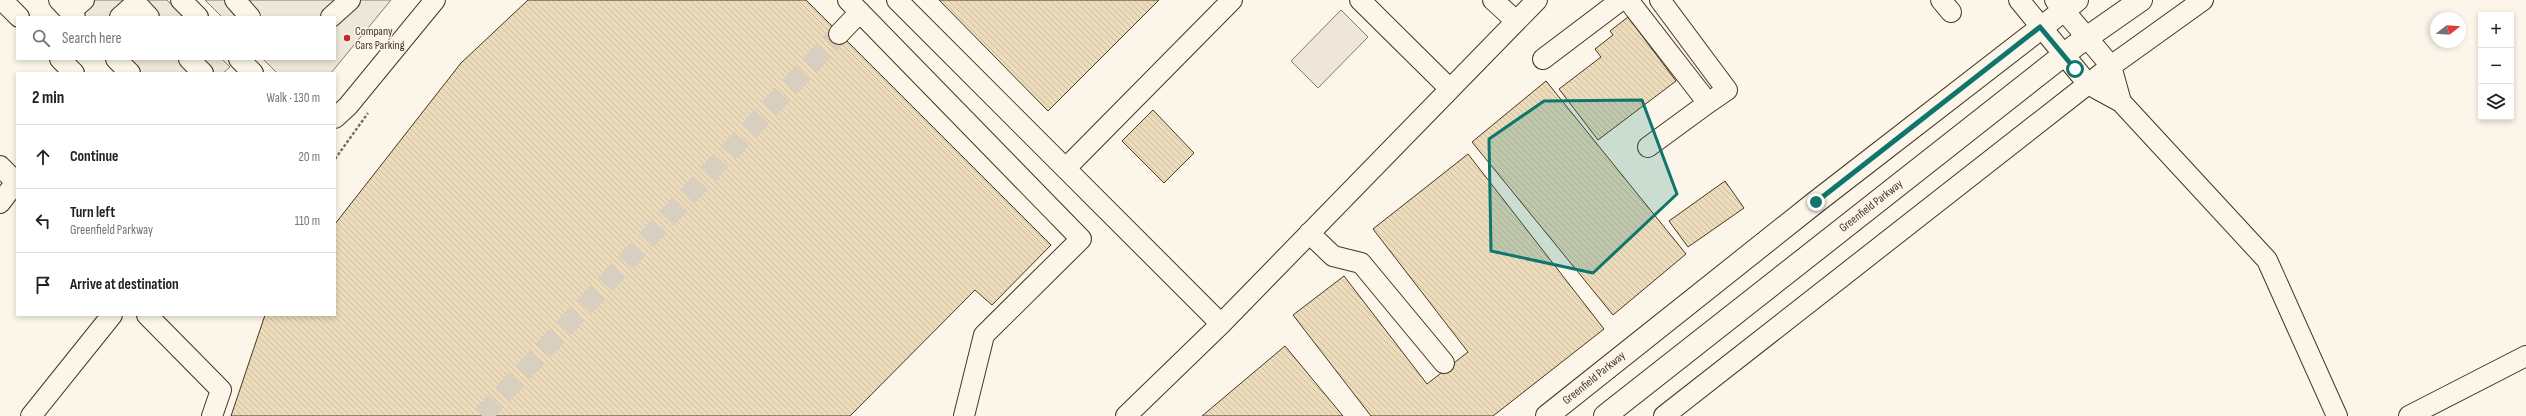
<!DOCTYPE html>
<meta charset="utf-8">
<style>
body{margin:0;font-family:"Sofia Sans Condensed",sans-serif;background:#f2f2f2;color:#202124}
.controls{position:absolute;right:12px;top:12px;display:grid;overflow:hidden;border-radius:0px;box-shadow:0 2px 6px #0003}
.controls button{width:36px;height:36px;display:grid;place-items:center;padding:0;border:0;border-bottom:1px solid #e0e0e0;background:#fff;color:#202124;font:20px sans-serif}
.compass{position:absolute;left:2430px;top:12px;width:36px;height:36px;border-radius:50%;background:#fff;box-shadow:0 2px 6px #0003;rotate:73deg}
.stop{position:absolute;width:12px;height:12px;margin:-9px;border:3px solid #0f766e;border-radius:50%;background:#fff}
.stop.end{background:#0f766e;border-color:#fff;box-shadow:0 1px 4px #0008}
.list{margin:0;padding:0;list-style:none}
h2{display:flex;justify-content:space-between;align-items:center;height:52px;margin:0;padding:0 16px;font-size:17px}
h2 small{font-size:13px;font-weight:400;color:#757577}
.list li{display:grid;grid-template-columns:26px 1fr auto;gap:12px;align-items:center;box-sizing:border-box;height:64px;padding:0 16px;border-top:1px solid #e0e0e0}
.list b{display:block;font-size:15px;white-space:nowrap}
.list p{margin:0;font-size:13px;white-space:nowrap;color:#757577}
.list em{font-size:13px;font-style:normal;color:#757577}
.icon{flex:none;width:22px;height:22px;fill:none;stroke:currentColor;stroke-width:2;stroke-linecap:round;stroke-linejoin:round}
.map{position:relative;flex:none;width:2526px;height:416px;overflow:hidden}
.search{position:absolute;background:#fff;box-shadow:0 2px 6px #0003;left:16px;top:16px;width:320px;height:44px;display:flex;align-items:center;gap:10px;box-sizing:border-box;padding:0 14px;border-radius:0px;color:#757577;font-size:15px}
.panel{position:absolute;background:#fff;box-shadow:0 2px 6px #0003;left:16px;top:72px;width:320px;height:244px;border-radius:0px}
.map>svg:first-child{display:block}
</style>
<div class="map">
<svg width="2526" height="416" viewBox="0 0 2526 416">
<defs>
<pattern id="building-back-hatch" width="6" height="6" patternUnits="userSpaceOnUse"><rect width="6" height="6" fill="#ecdcbc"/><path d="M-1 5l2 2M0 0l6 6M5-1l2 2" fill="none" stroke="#ccbda1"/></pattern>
</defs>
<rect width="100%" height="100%" fill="#fbf6e9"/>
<!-- garden -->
<path fill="#ede6d9" stroke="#887966" d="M1341,10L1368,37L1318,88L1291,61Z"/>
<!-- parking -->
<path fill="#ede7d9" stroke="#887966" d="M60,0H167L183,17H76Z
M205,0H391L331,73H277L263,59H335V17H222Z
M115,59H222L230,67L223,73H129Z"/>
<!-- building -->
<path fill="url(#building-back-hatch)" stroke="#4a3520" d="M528,0H806L1051,245L992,305L975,290L850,416H231L265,315H335V224L461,63Z
M939,0H1159L1048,111Z
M1628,17L1676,81L1598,140L1559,89L1601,57L1595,49L1613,35L1610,31Z
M1546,81L1686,254L1613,315L1472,142Z
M1153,110L1194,153L1164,183L1122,141Z
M1468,154L1604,329L1493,416H1371L1293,315L1344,276L1427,384L1468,352L1373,229Z
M1725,181L1744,208L1688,247L1669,221Z
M1285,346L1343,416H1202Z"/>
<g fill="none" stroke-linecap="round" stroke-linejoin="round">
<!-- minor-tunnel -->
<path stroke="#d8cfc1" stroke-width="20" stroke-dasharray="20 10" stroke-linecap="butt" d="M482,416L839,34"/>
<defs>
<path id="minor" d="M2,0L19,17
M59,0L75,17
M181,0L198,17
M235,0L250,17
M848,0L1081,239L984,335L964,416
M897,0L1221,324
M1360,0L1450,89
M1493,0L1516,21
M1628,0L1708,103L1648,147
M1660,0L1727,90L1708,103
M1941,0L1951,12
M2019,0L2088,84L2121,102L2267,260L2337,416
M2055,0L2111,66L2121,102
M70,12L84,0
M120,17L136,3L149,17
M331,17L350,0
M839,34L860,12
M60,59L74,73
M116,59L130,73
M189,59L203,73
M239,59L253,73
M1543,59L1621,0
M335,118L348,106L435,0
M0,166L17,183
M1066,168L1232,0
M0,203L16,182
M1309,233L1333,256L1361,263L1444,363
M147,315L221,390L212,416
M31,416L112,315
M1126,416L1221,324L1537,0
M1664,416L2111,66L2203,0
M2409,416L2526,356"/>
<path id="major" d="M1547,416L1816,202L2077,0
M1605,416L2075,46L2141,0"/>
</defs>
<!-- minor casing -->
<use href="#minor" stroke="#4a3520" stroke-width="22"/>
<!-- major casing -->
<use href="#major" stroke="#4a3520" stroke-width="24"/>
<!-- path -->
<path stroke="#7f6f5c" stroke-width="2.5" stroke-dasharray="3 2" stroke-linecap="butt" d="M335,159L368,113"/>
<!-- minor -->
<use href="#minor" stroke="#fbf6e9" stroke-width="20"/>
<!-- major -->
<use href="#major" stroke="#fbf6e9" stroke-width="22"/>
</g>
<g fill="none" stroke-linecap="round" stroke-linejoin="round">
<!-- route -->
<path stroke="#0f766e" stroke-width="5" d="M1816,202L2040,27L2075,69"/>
</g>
<!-- marked area -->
<path fill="#0f766e" fill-opacity="0.2" stroke="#0f766e" stroke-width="3" stroke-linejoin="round" d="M1642,100L1677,194L1593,273L1491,251L1489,139L1544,101Z"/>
<!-- markers -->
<circle fill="#c62828" stroke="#fbf6e9" stroke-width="1.5" cx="347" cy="38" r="4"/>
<g text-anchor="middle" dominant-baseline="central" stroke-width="3" stroke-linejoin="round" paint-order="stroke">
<!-- poi labels -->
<g font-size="12" fill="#4a3520" stroke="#fbf6e9" text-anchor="start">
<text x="355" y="31">Company<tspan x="355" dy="14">Cars Parking</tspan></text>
</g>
<!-- street labels -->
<g font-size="12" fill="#4a3520" stroke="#fbf6e9">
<text transform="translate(1871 206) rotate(-38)">Greenfield Parkway</text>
<text transform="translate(1594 378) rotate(-39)">Greenfield Parkway</text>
</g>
</g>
</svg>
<div class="controls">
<button>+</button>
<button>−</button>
<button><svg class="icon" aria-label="layers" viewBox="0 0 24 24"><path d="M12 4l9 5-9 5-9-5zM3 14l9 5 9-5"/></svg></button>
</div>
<svg class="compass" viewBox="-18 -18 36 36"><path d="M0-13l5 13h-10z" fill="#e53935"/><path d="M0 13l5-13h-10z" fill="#757577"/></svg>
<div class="stop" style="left:2075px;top:69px"></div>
<div class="stop end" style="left:1816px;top:202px"></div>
<div class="search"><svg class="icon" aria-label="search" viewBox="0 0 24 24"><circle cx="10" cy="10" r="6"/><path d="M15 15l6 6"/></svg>Search here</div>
<section class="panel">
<h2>2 min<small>Walk · 130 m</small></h2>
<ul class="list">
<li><svg class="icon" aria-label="ahead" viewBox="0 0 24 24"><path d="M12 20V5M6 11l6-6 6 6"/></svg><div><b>Continue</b></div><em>20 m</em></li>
<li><svg class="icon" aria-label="left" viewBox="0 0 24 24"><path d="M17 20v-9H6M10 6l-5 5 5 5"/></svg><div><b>Turn left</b><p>Greenfield Parkway</p></div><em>110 m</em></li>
<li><svg class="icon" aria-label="arrive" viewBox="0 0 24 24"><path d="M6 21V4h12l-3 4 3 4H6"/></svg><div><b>Arrive at destination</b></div></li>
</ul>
</section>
</div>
